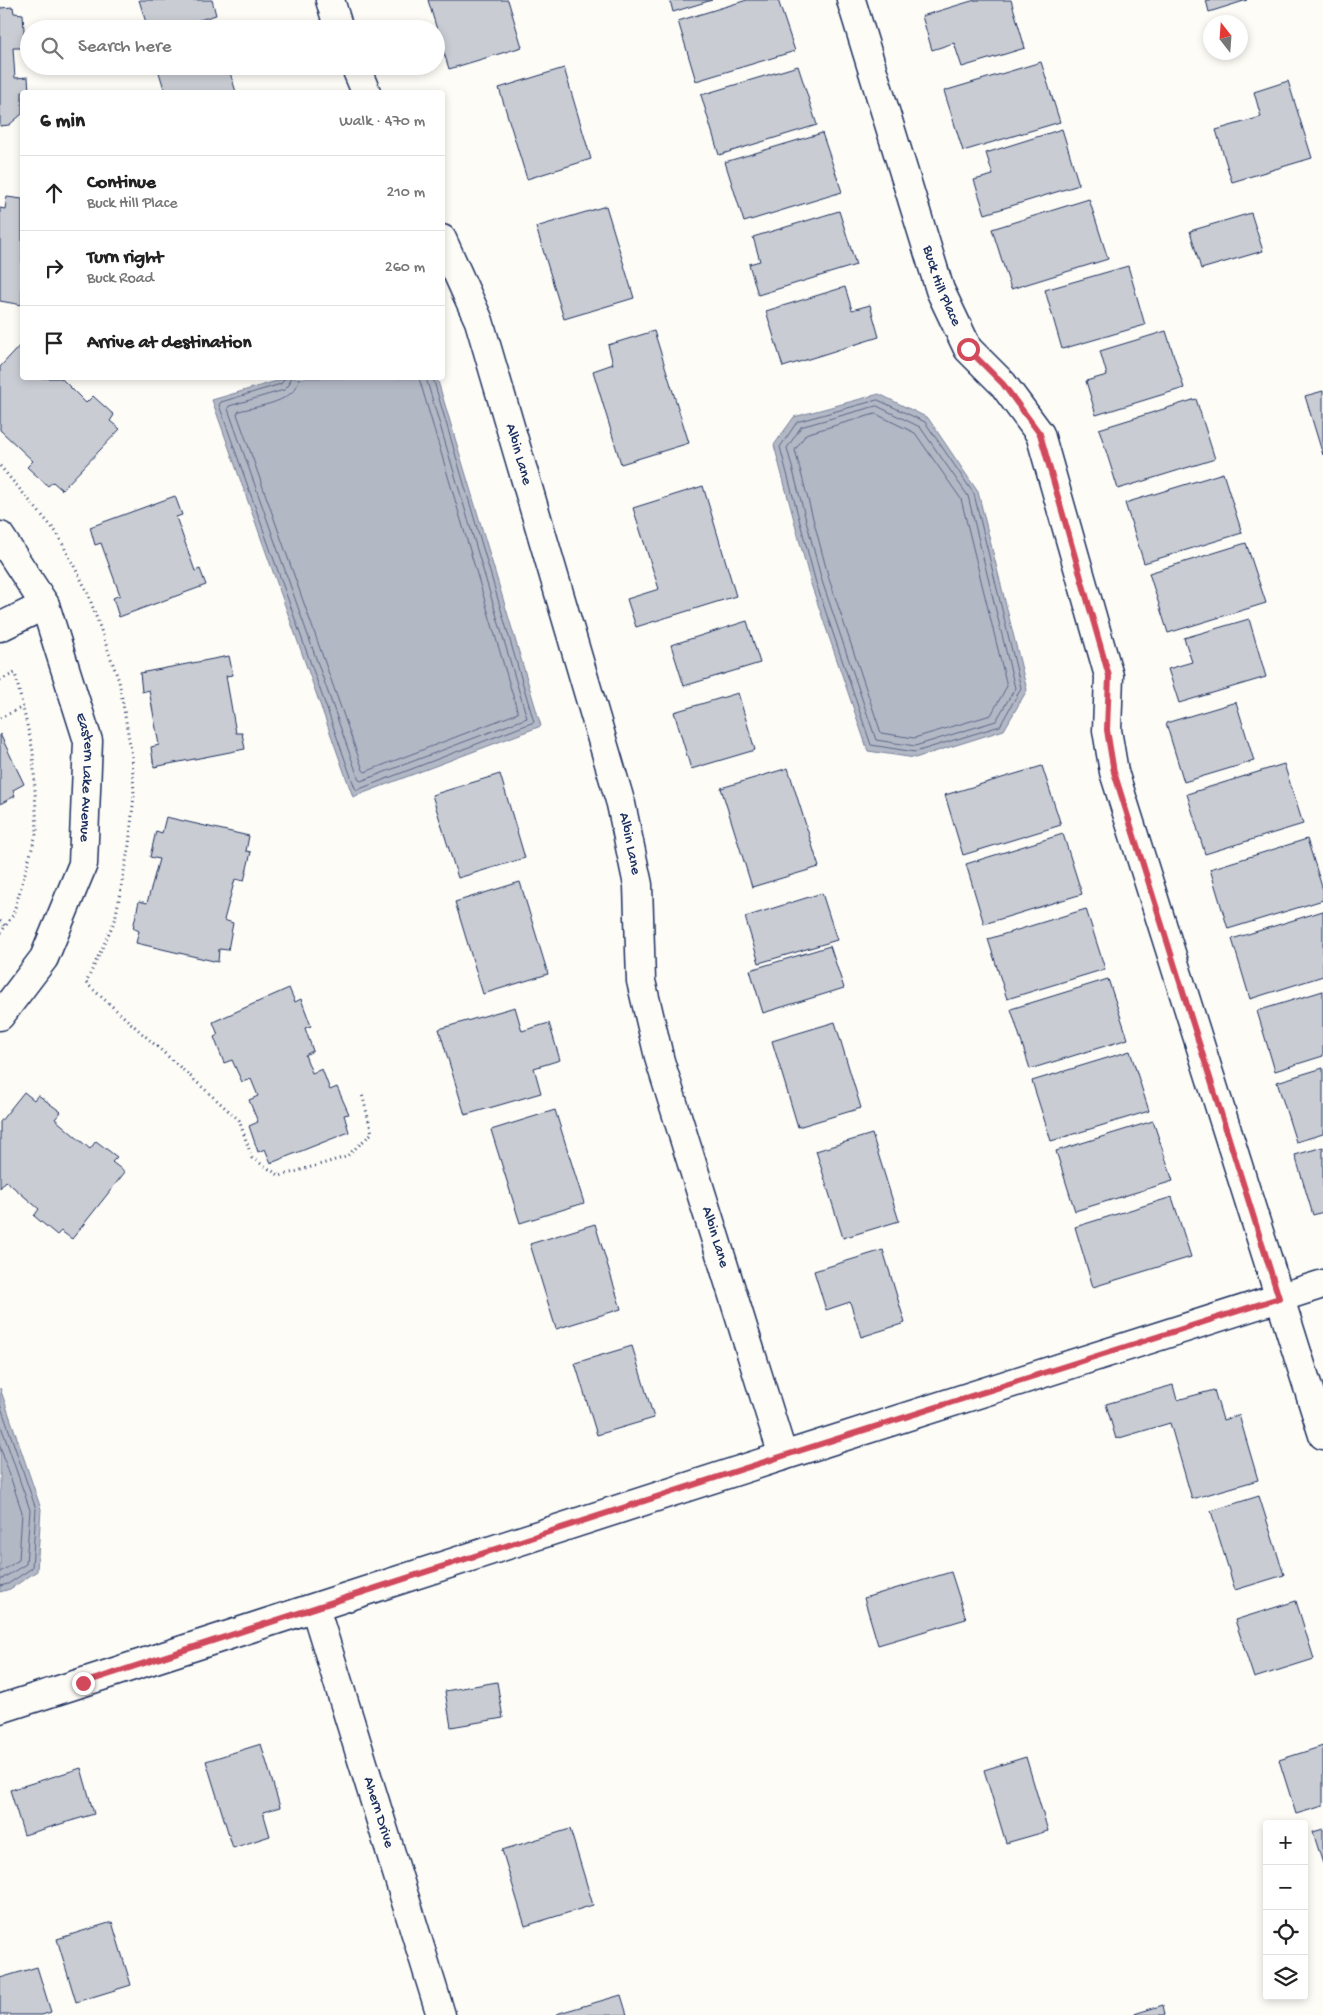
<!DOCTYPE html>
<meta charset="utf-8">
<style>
body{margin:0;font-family:"Gochi Hand",sans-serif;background:#f2f2f2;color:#222}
.controls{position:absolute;right:15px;bottom:15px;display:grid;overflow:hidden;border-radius:5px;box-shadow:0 2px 8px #0003}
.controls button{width:45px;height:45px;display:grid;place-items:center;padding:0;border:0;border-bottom:1px solid #e0e0e0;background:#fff;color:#222;font:25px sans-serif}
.compass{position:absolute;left:1203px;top:15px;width:45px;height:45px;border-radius:50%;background:#fff;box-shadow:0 2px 8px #0003;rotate:343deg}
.stop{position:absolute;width:15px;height:15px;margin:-11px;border:4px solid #d1495b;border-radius:50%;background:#fff}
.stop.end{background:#d1495b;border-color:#fff;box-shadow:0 1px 5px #0008}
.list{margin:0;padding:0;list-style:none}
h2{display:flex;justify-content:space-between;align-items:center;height:65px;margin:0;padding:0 20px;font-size:21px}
h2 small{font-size:16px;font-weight:400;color:#767676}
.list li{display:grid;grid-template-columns:32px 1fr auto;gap:15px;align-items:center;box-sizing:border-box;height:75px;padding:0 20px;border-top:1px solid #e0e0e0}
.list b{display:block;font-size:19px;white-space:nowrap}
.list p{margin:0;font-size:16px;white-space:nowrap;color:#767676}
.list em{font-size:16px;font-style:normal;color:#767676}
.icon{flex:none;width:28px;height:28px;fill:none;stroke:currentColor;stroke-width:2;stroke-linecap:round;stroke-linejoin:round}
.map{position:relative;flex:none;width:1323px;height:2015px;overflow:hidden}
.search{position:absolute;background:#fff;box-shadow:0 2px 8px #0003;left:20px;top:20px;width:425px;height:55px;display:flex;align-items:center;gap:12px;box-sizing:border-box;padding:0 18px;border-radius:28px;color:#767676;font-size:19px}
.panel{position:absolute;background:#fff;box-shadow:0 2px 8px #0003;left:20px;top:90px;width:425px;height:290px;border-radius:5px}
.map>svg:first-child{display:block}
</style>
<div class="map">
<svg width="1323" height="2015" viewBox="0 0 1323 2015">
<rect width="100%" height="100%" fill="#fdfcf7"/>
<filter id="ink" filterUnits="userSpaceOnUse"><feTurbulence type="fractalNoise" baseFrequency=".02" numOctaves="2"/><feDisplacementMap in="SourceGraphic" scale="10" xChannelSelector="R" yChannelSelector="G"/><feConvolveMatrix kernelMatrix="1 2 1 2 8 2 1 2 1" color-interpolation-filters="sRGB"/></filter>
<g filter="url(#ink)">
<!-- water -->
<path fill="#b3b8c5" stroke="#76819c" d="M287,378H437L541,726L353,797L212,400Z
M879,394L928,418L978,492L1027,690L1004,730L915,758L868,751L811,584L774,445L794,417Z
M0,1388L41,1509L37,1571L10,1589L0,1592Z"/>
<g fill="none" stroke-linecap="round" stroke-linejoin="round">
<!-- shore -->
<path stroke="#586687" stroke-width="1" d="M285,378L281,384L221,402L219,405L355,788L357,790L534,722L433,378
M291,378L289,385L284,390L229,406L228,409L359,780L361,781L527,718L426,378
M299,378C298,402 258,406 239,411L237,414L363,770L365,772L518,713L419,378
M878,400L925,422L974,494L1021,688L1000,726L915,752L871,745L816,583L780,447L797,422Z
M877,406L920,427L968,496L1015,688L996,721L915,746L876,740L822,581L787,448L801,427Z
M876,414L915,433L961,499L1007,686L991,715L914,738L881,733L829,579L795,450L806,434Z
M0,1404L36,1509L32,1568L8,1584L0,1586
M0,1423L30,1510L26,1564L0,1580
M0,1446L22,1512L19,1560L0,1572"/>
</g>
<!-- building -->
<path fill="#c9ccd3" stroke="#1b2f5e" d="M139,0H212L216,15L170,29H148Z
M428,0H508L522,47L449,69Z
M670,0H712L673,12Z
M747,0H778L795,51L696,81L678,21Z
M975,0H1011L1025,48L962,67L954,43L932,50L922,16Z
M1206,0H1247L1209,12Z
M13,7L14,13L23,14L25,48H13L15,78L28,77L29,92H22V114L9,125L0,126V8Z
M1041,62L1060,122L963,151L944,91Z
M157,66H228L236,92H165Z
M798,66L817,125L719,155L701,95Z
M564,68L591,159L527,179L499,88Z
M1288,81L1312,158L1232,182L1216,130L1261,117L1254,92Z
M1062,129L1079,185L985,214L974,180L993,175L986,153Z
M822,133L842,192L744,222L725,162Z
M7,197L22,199V305L0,301V208L5,209Z
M1089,199L1108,259L1011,289L992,229Z
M606,206L634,298L564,319L536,227Z
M839,211L856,265L758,295L749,264L760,261L753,237Z
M1251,213L1263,251L1201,269L1190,231Z
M1128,266L1145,325L1062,349L1045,290Z
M845,287L852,310L870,305L879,337L783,367L766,311Z
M654,331L689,443L621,464L593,371L613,364L608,345Z
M1166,331L1184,388L1096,415L1086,381L1107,375L1100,351Z
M22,343V378H61L86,403L93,396L114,415L110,421L120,429L62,490L53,482L48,486L27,467L33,461L0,430V367Z
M1323,391V455L1305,396Z
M1196,399L1215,459L1118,489L1099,429Z
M1223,473L1242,533L1144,563L1125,503Z
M703,486L736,596L636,627L627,599L659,589L633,508Z
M175,496L182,515L176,517L195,571L200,569L206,585L119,617L113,598L120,595L101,543L95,545L90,527Z
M1246,543L1266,603L1168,633L1149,573Z
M1249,619L1266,677L1179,703L1168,669L1192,662L1184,638Z
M747,621L760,663L684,686L671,645Z
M229,656L233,675L226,676L236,733H242L245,749L154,767L151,747L159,745L149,690L142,692L140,673Z
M738,693L755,750L691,769L674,712Z
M1236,702L1254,761L1184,782L1166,723Z
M0,734L24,784L13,790L15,796L0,804Z
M1284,764L1303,824L1205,854L1187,794Z
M1042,766L1061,825L963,855L945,795Z
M788,768L819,867L752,887L721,788Z
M500,774L525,858L458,878L432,795Z
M166,817L249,836L246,851L251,852L244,881L235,879L224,920L233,923L228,950L219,949L218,962L136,943L139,931L133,928L139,901L147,903L159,859L150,857L156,831L162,833Z
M1063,834L1082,894L984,924L966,864Z
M1307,839L1323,890V900L1228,929L1210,869Z
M520,882L548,974L483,994L455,902Z
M822,893L837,940L759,963L745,917Z
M1086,909L1105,969L1007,999L988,939Z
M1323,911V976L1250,999L1232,939Z
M830,946L844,988L763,1013L750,970Z
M1108,979L1128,1039L1030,1069L1011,1009Z
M289,988L295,1002L301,999L311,1026L305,1028L313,1051L305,1055L312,1073L322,1069L330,1090L337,1087L349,1114L344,1115L349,1132L271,1163L265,1149L258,1152L249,1126L258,1122L249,1100L258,1096L251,1079L242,1082L232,1060L224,1063L214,1037L218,1035L213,1022Z
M1323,991V1056L1275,1071L1257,1011Z
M515,1007L522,1031L549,1023L560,1060L534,1068L541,1093L465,1115L439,1029Z
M835,1022L861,1108L798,1127L772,1041Z
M1130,1051L1149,1111L1051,1141L1032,1081Z
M1323,1068V1134L1296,1142L1277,1082Z
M24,1092L34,1100L38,1095L61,1112L55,1119L90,1149L96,1141L117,1157L112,1162L125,1172L72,1239L61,1231L57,1235L34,1216L39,1209L6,1181L0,1188V1122Z
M555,1110L584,1203L520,1223L491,1130Z
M1153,1121L1173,1181L1075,1211L1056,1151Z
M872,1134L899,1221L843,1238L816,1151Z
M1323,1147V1212L1313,1215L1295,1155Z
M1172,1197L1191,1257L1093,1287L1075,1227Z
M595,1224L621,1309L556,1329L530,1244Z
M883,1250L905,1323L861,1337L850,1302L826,1310L814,1271Z
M632,1346L654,1418L597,1435L575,1363Z
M1173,1385L1177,1400L1214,1390L1223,1420L1239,1415L1258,1480L1192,1499L1170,1423L1116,1439L1106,1404Z
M1259,1496L1284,1575L1235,1590L1211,1511Z
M951,1572L966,1619L878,1645L864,1598Z
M1296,1601L1314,1659L1254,1678L1235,1620Z
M497,1682L503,1718L451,1727L445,1691Z
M261,1744L280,1807L263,1812L270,1836L233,1848L206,1761Z
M1323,1746V1806L1296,1814L1279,1760Z
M1026,1757L1048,1831L1006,1843L984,1770Z
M81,1768L94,1814L24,1835L10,1790Z
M570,1829L593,1905L525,1926L502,1850Z
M1323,1829V1864L1313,1832Z
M112,1922L131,1985L76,2002L57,1939Z
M37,1967L51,2012L42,2015H0V1978Z
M621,1995L627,2015H557L556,2014Z
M1163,2005L1165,2015H1131Z"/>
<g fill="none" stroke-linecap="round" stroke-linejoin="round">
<defs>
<g id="minor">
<path d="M330,0L339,29"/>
<path id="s1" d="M851,0L940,290L968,349L1003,384L1040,434L1109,676L1107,730L1114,772L1323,1435"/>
<path d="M355,66L366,92"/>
<path id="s2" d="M442,239L479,321L621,804L638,885L641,981L660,1061L783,1456"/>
<path id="s3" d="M0,536L45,605L88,741L83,864L44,958L0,1016"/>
<path d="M0,627L45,605"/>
<path id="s4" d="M315,1608L441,2015"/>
<path d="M0,1709L783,1456L1323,1284"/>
</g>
</defs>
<!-- minor casing -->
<use href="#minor" stroke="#1b2f5e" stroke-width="31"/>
<!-- path -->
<path stroke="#1b2f5e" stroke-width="3" stroke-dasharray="1 4" stroke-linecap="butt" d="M0,466L57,533L87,591L119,681L132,756L134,795L129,845L115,920L86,983L239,1120L252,1158L280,1176L346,1157L372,1133L362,1094
M0,680L15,673L33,751L37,831L13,915L0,934
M0,718L23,707
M0,921L5,926"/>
<!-- minor -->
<use href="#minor" stroke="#fdfcf7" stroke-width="28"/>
</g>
</g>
<g fill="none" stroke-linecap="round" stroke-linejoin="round" filter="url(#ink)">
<!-- route -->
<path stroke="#d1495b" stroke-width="6" d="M83,1683L783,1456L1279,1298L1114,772L1107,730L1109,676L1040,434L1003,384L968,349"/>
</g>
<g text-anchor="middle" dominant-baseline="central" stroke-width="5" stroke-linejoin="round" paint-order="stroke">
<!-- street labels -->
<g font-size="15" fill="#1b2f5e" stroke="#fdfcf7">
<text stroke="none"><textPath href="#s1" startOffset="300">Buck Hill Place</textPath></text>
<text stroke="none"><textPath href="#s2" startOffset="229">Albin Lane</textPath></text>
<text stroke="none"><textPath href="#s3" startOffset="261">Eastern Lake Avenue</textPath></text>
<text stroke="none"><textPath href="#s2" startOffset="634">Albin Lane</textPath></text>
<text stroke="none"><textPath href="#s2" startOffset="1039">Albin Lane</textPath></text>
<text stroke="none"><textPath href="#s4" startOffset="214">Ahern Drive</textPath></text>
</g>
</g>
</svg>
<div class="controls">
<button>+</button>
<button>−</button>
<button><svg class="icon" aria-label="locate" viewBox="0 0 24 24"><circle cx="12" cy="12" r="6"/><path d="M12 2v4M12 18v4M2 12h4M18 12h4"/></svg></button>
<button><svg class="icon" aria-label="layers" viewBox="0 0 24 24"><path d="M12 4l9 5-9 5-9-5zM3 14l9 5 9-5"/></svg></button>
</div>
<svg class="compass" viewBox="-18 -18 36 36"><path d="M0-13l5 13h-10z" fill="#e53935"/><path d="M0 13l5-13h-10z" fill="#767676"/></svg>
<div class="stop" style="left:968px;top:349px"></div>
<div class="stop end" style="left:83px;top:1683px"></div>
<div class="search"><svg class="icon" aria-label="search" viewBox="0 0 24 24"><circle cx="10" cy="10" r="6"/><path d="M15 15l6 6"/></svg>Search here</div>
<section class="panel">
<h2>6 min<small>Walk · 470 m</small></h2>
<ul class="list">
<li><svg class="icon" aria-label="ahead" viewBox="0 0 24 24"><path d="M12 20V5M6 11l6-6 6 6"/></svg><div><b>Continue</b><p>Buck Hill Place</p></div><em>210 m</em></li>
<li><svg class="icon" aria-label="right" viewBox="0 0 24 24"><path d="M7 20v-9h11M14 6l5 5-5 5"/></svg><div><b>Turn right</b><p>Buck Road</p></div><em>260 m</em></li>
<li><svg class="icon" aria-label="arrive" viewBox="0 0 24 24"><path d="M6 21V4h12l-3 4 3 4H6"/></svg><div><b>Arrive at destination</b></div></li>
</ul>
</section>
</div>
